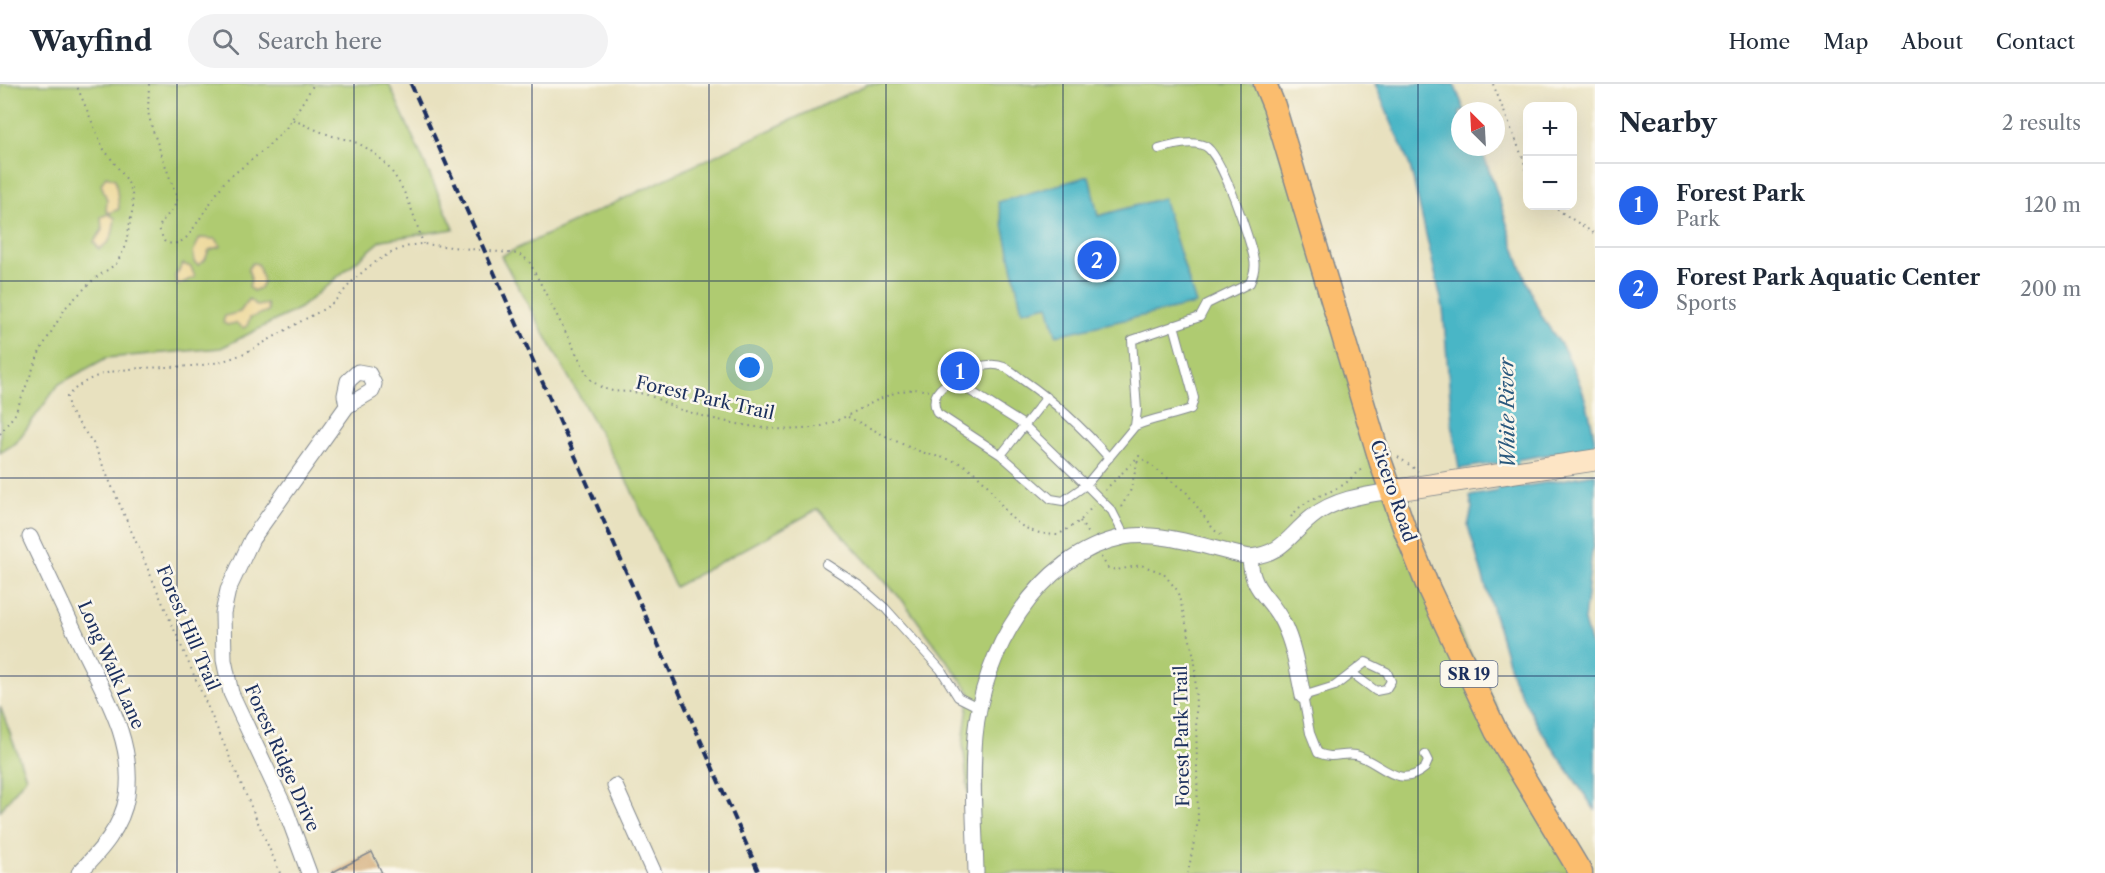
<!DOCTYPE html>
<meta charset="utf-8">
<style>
body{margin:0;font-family:"Libre Caslon Text",serif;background:#f2f2f3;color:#1f2937}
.controls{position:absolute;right:18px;top:18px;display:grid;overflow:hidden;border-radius:12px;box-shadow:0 6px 24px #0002}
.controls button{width:54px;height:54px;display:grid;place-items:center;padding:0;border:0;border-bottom:2px solid #e0e1e3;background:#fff;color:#1f2937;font:30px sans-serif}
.compass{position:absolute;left:1451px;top:18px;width:54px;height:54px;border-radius:50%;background:#fff;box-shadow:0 6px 24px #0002;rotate:336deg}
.you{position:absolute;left:750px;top:284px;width:21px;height:21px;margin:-15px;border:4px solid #fff;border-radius:50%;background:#1a73e8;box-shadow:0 0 0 9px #1a73e833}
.badge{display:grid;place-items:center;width:39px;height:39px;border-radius:50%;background:#2563eb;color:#fff;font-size:20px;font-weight:700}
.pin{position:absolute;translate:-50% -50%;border:3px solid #fff;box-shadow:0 2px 6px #0006}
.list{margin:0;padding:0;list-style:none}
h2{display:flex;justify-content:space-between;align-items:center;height:78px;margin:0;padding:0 24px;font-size:26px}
h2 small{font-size:20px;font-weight:400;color:#747a83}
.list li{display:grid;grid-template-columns:39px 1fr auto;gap:18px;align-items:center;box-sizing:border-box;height:84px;padding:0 24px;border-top:2px solid #e0e1e3}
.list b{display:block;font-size:22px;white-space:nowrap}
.list p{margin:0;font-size:20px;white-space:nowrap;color:#747a83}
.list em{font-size:20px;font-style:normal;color:#747a83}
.icon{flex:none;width:33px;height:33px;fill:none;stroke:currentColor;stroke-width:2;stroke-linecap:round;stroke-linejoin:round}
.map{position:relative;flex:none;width:1595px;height:789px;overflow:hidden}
header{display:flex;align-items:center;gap:36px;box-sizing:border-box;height:84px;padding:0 30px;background:#fff;border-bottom:2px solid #e0e1e3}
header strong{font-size:28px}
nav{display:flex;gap:33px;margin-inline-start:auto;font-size:21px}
.search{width:420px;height:54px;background:#f2f2f3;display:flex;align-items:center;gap:15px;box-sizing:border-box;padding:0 21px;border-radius:33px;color:#747a83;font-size:22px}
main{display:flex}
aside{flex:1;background:#fff}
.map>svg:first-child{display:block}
</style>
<header>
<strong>Wayfind</strong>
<div class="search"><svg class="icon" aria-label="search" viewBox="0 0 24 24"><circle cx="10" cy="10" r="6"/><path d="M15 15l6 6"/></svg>Search here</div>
<nav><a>Home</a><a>Map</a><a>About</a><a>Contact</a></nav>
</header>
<main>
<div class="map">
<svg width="1595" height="789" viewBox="0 0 1595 789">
<rect width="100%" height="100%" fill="#fbf7ec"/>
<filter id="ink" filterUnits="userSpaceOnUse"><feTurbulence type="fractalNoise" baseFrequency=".0167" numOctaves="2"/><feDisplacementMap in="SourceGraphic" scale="12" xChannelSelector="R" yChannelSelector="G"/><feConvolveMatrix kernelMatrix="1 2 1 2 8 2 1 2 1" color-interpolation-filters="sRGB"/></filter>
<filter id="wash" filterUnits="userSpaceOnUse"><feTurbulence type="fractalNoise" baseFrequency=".008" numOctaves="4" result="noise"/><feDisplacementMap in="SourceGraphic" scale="24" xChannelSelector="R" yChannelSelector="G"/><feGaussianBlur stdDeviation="1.35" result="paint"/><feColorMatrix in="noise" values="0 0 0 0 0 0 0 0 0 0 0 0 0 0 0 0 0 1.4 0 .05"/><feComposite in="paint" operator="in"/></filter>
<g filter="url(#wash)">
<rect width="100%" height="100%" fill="#e8e1bf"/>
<!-- green -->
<path fill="#afcb71" stroke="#657d68" stroke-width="1.5" d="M0,0H389L454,145L382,156L300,224L221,264L106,274L59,300L16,359L0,369Z
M868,0H1264L1392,409L1566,766L1582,789H977L963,659L970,608L903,517L818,425L675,503L630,403L501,172Z
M0,622L26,693L0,727Z"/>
<!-- sand -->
<path fill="#eeda9e" stroke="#84847e" stroke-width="1.5" d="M106,92L115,95C116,98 119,122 119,125L110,129L106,127L107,116L101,100Z
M108,130L115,134C113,149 113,157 99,165L94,158L102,146L101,133Z
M200,154L216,155L221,162L209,166L205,176L198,181L194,178L193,168Z
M252,179L258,180L263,198L260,204L253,207L249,203L251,195L248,185Z
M183,180L191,183L195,193L178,201L175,192Z
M249,215L257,222L267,220L268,227L250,234L247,242L243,244L236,239L227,241L223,238L225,232L240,228Z"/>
<!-- water -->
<path fill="#4ab6c6" stroke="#327292" stroke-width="1.5" d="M1375,0H1454L1465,27H1460V63H1480C1503,117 1514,176 1540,228C1546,242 1557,253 1565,267C1580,296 1592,330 1595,363L1459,385L1452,339L1443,223L1410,82Z
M1089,92L1098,132L1163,114L1196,220L1056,251L1048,221L1022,227L998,118Z
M1595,390V443L1584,537L1595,577V726L1538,642L1513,595L1468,442L1472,424L1470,412Z"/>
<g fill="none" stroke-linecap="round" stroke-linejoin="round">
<!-- river -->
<path stroke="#4ab6c6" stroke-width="22" d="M1506,347L1510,436"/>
</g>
<g id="blocks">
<!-- building -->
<path fill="#d9b78a" d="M372,768L382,789H331Z"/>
</g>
</g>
<g filter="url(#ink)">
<use href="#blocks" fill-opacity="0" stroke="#82888e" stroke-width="1.5"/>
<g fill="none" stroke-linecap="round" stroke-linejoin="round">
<defs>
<path id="lane" d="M953,296L1024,341L1086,401L1063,417L1051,415L1001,371L937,329C931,316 936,306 948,299C963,290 985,275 1004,283C1010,285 1017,292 1023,296C1055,318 1083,344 1109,374
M1135,342C1153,334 1172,332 1191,325L1194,314L1174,241
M1001,371L1047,313
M1125,453L1112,427L1086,401L1135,342L1137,326L1132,256L1200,233L1207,220L1250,199C1253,192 1256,184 1254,176C1251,157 1221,69 1205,62C1192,56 1173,61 1159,65
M826,480L860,502L885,524L941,586L958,613L980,624
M1352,589L1376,607L1386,605L1391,597L1387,588L1366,578L1335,602L1303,612L1310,649L1318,669C1334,676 1342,668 1356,671C1381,678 1398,707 1425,684L1428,677L1425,671"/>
<path id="street" d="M30,453C47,489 64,525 81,561C104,609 135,657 127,712C122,744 100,767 79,789
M1250,473C1251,508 1270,512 1283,539C1294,561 1298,588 1303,612
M615,702L654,789
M309,789L285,724L231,609L224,576L223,529L228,506L252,455L347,322L372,307L374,300L369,290L358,288L348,297L345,311L347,322
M976,789C975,744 971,697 975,652C982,571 1037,470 1124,453C1161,446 1214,466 1250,473C1284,469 1288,452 1312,433C1334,415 1364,411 1391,407"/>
<path id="secondary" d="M1391,407L1595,376"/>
<path id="primary" d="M1265,0L1274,22L1381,379L1405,446L1428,503L1496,647L1581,789"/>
</defs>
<!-- lane casing -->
<use href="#lane" stroke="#82888e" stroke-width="10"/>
<!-- street casing -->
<use href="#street" stroke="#82888e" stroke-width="17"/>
<!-- secondary casing -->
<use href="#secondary" stroke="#82888e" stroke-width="23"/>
<!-- primary casing -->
<use href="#primary" stroke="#82888e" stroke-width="25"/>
<!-- path -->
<path stroke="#82888e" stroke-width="2" stroke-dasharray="1.5 4.5" stroke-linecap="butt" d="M149,0L148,28L152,44L177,114C175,128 163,132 159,144L164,157C173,163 182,158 189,151L225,97L264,66L287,43L314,0
M1493,0L1524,77L1528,96
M293,36C304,40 315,46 327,50C337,54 348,55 357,59C398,78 411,121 423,160
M1552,122L1595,150
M848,333C871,344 895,358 919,367C934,373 953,374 967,383C1007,409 998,449 1058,451L1080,437L1093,422
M0,350L15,330L40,267L66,223L94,195L116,180L125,164L133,123L132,108L127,96L103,64L76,0
M1398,373L1418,387
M1105,406L1137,374
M1121,423L1130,408L1139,372L1187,409L1214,446L1225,453
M1291,433C1306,412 1327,412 1346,399C1353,393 1356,387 1364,385
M1080,437L1088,450
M1101,473L1108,484L1117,486L1141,481L1163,489L1177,506L1183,527L1195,577L1198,737L1188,789
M280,789L93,359L69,326L67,313C103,270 174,291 222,277C247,271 269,255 291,243C304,235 319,229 331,220C340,213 347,202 356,194C372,178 401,160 423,160L519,170L529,177L589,294C611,314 619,304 644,310C656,313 669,322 682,326C721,338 777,351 817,343C854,336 890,297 929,307"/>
<!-- lane -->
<use href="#lane" stroke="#fff" stroke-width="8"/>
<!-- street -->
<use href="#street" stroke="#fff" stroke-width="15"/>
<!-- secondary -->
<use href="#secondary" stroke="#fde5c5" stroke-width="21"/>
<!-- primary -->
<use href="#primary" stroke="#fbbd6e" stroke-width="22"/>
<!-- rail -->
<path stroke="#1b2f5e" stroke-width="4" stroke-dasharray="9 4.5" stroke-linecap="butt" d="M411,0L759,789"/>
</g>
</g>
<!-- grid -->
<path fill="none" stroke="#1b2f5e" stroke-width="1.5" stroke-opacity="0.55" d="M177,0V789M354,0V789M532,0V789M709,0V789M886,0V789M1063,0V789M1241,0V789M1418,0V789M0,197H1595M0,394H1595M0,592H1595"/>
<g text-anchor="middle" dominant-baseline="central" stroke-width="5" stroke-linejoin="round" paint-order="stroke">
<!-- shield labels -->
<rect fill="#fbf7ec" stroke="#5e6b89" stroke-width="1.5" x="1440.5" y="577" width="57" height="26" rx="4.5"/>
<g font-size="16" font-weight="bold" fill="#1b2f5e">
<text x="1469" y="590">SR 19</text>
</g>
<!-- street labels -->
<g font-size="18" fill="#1b2f5e" stroke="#fbf7ec">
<text transform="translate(705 314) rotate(13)">Forest Park Trail</text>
<text transform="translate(1393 407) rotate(71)">Cicero Road</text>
<text transform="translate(188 544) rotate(67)">Forest Hill Trail</text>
<text transform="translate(111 581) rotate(66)">Long Walk Lane</text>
<text transform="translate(1182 652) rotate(-91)">Forest Park Trail</text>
<text transform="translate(282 674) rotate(66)">Forest Ridge Drive</text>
</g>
<!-- water labels -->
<g font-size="20" font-style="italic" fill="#29587d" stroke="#fbf7ec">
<text transform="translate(1507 329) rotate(-91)">White River</text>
</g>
</g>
</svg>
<div class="controls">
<button>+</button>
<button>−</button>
</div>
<svg class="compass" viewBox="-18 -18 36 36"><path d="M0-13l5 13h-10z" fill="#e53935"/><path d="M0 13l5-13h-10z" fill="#747a83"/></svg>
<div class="you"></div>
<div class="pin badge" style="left:960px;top:287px">1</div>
<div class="pin badge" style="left:1097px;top:176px">2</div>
</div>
<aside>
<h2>Nearby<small>2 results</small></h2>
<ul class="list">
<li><span class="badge">1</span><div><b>Forest Park</b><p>Park</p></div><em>120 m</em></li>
<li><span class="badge">2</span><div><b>Forest Park Aquatic Center</b><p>Sports</p></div><em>200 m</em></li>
</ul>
</aside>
</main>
